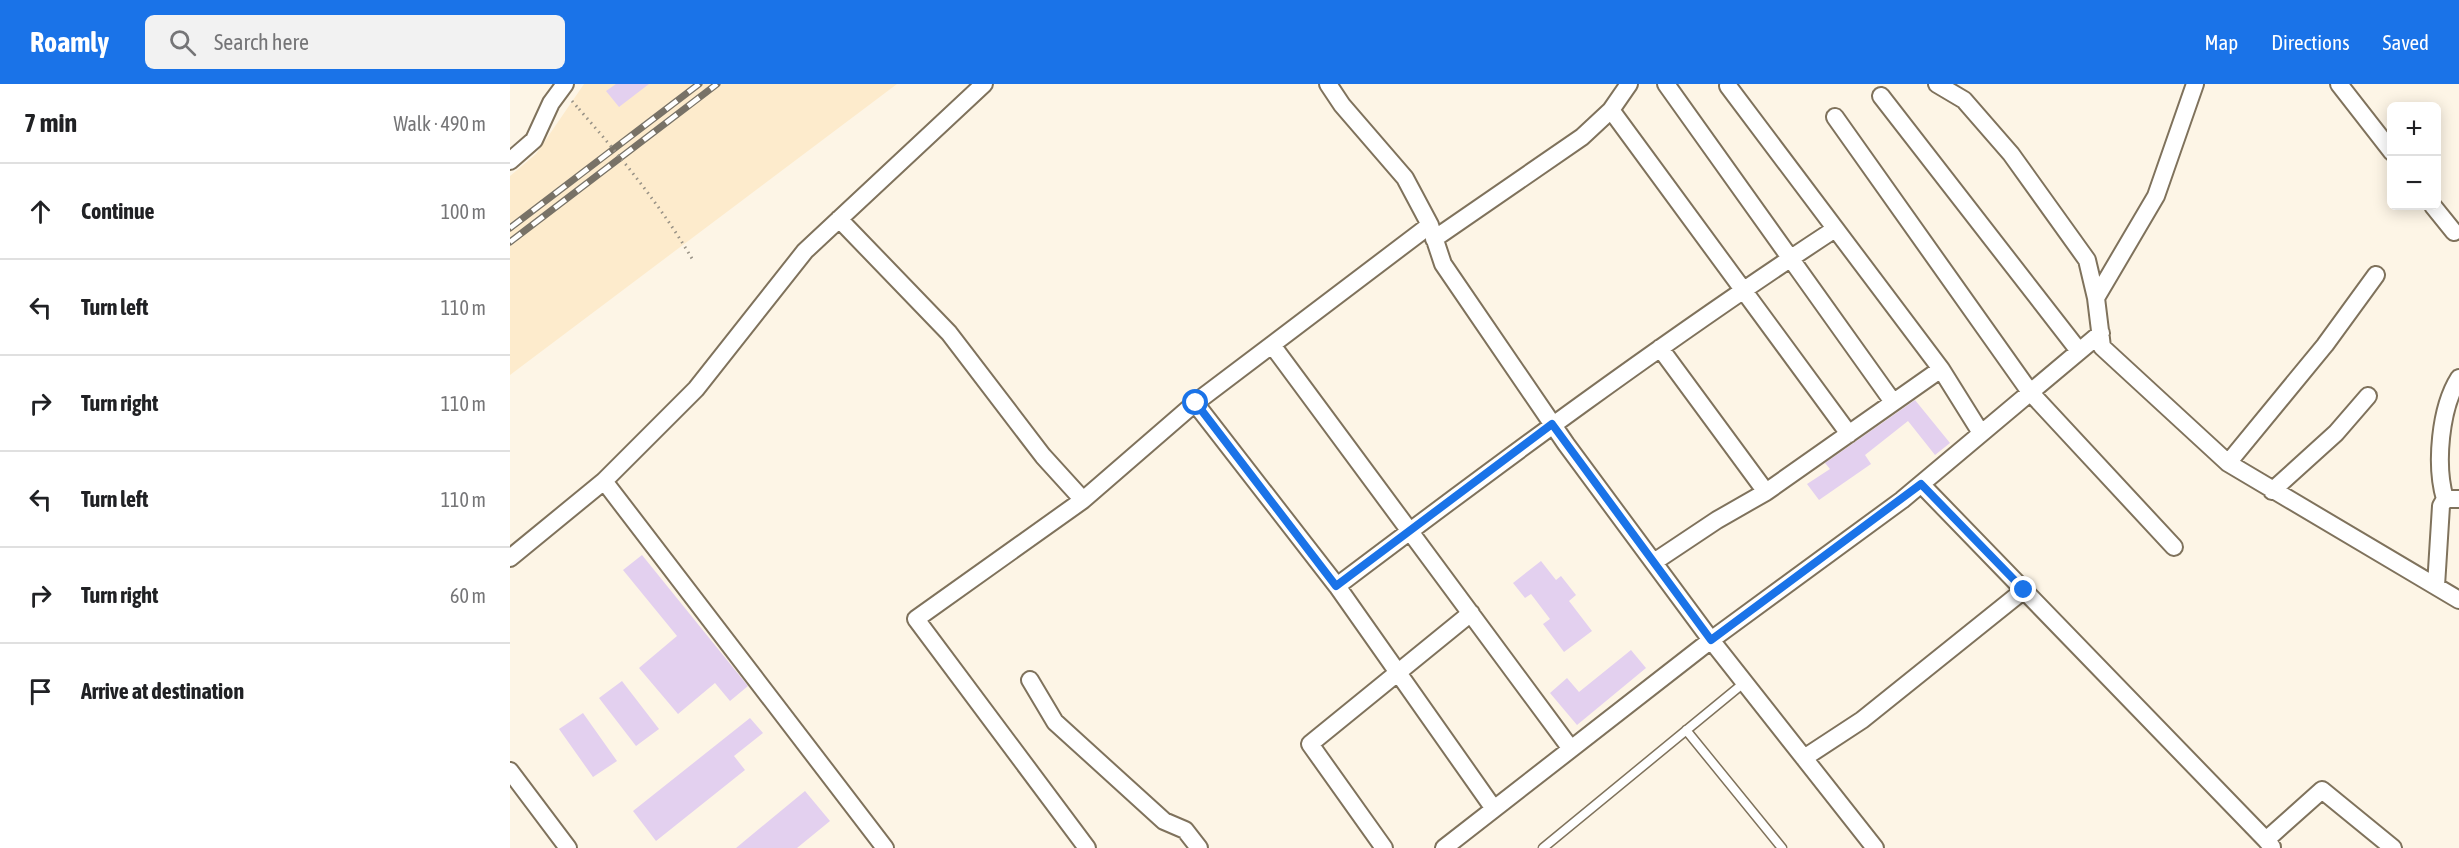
<!DOCTYPE html>
<meta charset="utf-8">
<style>
body{margin:0;font-family:"Asap Condensed",sans-serif;background:#f2f2f2;color:#202124}
.controls{position:absolute;right:18px;top:18px;display:grid;overflow:hidden;border-radius:9px;box-shadow:0 3px 15px #0003}
.controls button{width:54px;height:54px;display:grid;place-items:center;padding:0;border:0;border-bottom:2px solid #e0e0e0;background:#fff;color:#202124;font:30px sans-serif}
.stop{position:absolute;width:18px;height:18px;margin:-14px;border:4px solid #1a73e8;border-radius:50%;background:#fff}
.stop.end{background:#1a73e8;border-color:#fff;box-shadow:0 2px 6px #0008}
.list{margin:0;padding:0;list-style:none}
h2{display:flex;justify-content:space-between;align-items:center;height:78px;margin:0;padding:0 24px;font-size:26px}
h2 small{font-size:20px;font-weight:400;color:#757577}
.list li{display:grid;grid-template-columns:39px 1fr auto;gap:18px;align-items:center;box-sizing:border-box;height:96px;padding:0 24px;border-top:2px solid #e0e0e0}
.list b{display:block;font-size:22px;white-space:nowrap}
.list em{font-size:20px;font-style:normal;color:#757577}
.icon{flex:none;width:33px;height:33px;fill:none;stroke:currentColor;stroke-width:2;stroke-linecap:round;stroke-linejoin:round}
.map{position:relative;flex:none;width:1949px;height:764px;overflow:hidden}
header{display:flex;align-items:center;gap:36px;box-sizing:border-box;height:84px;padding:0 30px;background:#1a73e8;color:#fff}
header strong{font-size:28px}
nav{display:flex;gap:33px;margin-inline-start:auto;font-size:21px}
.search{width:420px;height:54px;background:#f2f2f2;display:flex;align-items:center;gap:15px;box-sizing:border-box;padding:0 21px;border-radius:9px;color:#757577;font-size:22px}
main{display:flex}
aside{flex:1;background:#fff}
.map>svg:first-child{display:block}
</style>
<header>
<strong>Roamly</strong>
<div class="search"><svg class="icon" aria-label="search" viewBox="0 0 24 24"><circle cx="10" cy="10" r="6"/><path d="M15 15l6 6"/></svg>Search here</div>
<nav><a>Map</a><a>Directions</a><a>Saved</a></nav>
</header>
<main>
<aside>
<h2>7 min<small>Walk · 490 m</small></h2>
<ul class="list">
<li><svg class="icon" aria-label="ahead" viewBox="0 0 24 24"><path d="M12 20V5M6 11l6-6 6 6"/></svg><div><b>Continue</b></div><em>100 m</em></li>
<li><svg class="icon" aria-label="left" viewBox="0 0 24 24"><path d="M17 20v-9H6M10 6l-5 5 5 5"/></svg><div><b>Turn left</b></div><em>110 m</em></li>
<li><svg class="icon" aria-label="right" viewBox="0 0 24 24"><path d="M7 20v-9h11M14 6l5 5-5 5"/></svg><div><b>Turn right</b></div><em>110 m</em></li>
<li><svg class="icon" aria-label="left" viewBox="0 0 24 24"><path d="M17 20v-9H6M10 6l-5 5 5 5"/></svg><div><b>Turn left</b></div><em>110 m</em></li>
<li><svg class="icon" aria-label="right" viewBox="0 0 24 24"><path d="M7 20v-9h11M14 6l5 5-5 5"/></svg><div><b>Turn right</b></div><em>60 m</em></li>
<li><svg class="icon" aria-label="arrive" viewBox="0 0 24 24"><path d="M6 21V4h12l-3 4 3 4H6"/></svg><div><b>Arrive at destination</b></div></li>
</ul>
</aside>
<div class="map">
<svg width="1949" height="764" viewBox="0 0 1949 764">
<rect width="100%" height="100%" fill="#fdf5e6"/>
<!-- built -->
<path fill="#fdebcc" d="M74,0H387L0,291V92L26,70Z"/>
<!-- building -->
<path fill="#e3d0ef" d="M106,0H139L109,23L96,7Z
M1405,316L1440,359L1425,371L1398,337L1355,371L1361,380L1309,416L1297,400L1320,385L1315,379Z
M132,471L238,602L220,617L205,599L168,630L129,584L167,552L113,486Z
M1031,477L1046,496L1051,492L1066,511L1059,517L1082,547L1054,568L1033,540L1040,535L1021,510L1015,514L1003,499Z
M1121,566L1136,584L1067,641L1040,609L1057,594L1069,608Z
M112,597L149,645L126,662L89,614Z
M73,629L107,677L83,693L49,645Z
M240,634L253,649L224,672L235,686L146,757L123,727Z
M295,707L320,737L287,764H226Z"/>
<g fill="none" stroke-linecap="round" stroke-linejoin="round">
<defs>
<path id="lane" d="M1176,646L1272,764
M1033,764L1235,598"/>
<path id="street" d="M818,0L832,21L895,94L920,141L933,180L1056,360L1201,556L1365,764
M1156,0L1383,318
M1427,0L1454,16L1501,70L1577,176L1586,214L1592,263L1718,379L1949,516
M1829,0L1882,68
M1218,2L1431,285
M1371,12L1569,267
M1101,26L1119,0
M1325,33L1520,308L1664,463
M0,77L24,56L41,19L55,0
M1923,122L1944,148
M329,135L439,249L533,372L573,416L685,319
M920,141L685,319L827,502C990,379 1154,257 1325,145
M924,155L1072,53L1101,26L1339,350
M1586,214L1646,112L1685,0
M762,261L1061,665
M1150,264L1256,408L1431,285L1471,349
M1718,379L1815,261L1866,191
M94,397L375,764
M1411,400L1756,756
M1762,407L1826,349L1858,312
M1935,415C1925,381 1930,324 1949,294
M573,416L406,535L577,764
M0,474L94,397L186,305L295,167L474,0
M1144,478L1207,436L1256,408
M827,502L984,725
M1926,502L1931,422L1935,415H1949
M520,596L545,638L654,737L675,746L689,764
M1294,674L1352,636L1514,506
M0,687L58,764
M1762,763L1756,756L1812,706L1883,764
M874,764L800,660L961,529
M934,764L1201,556L1392,416L1591,249"/>
</defs>
<!-- lane casing -->
<use href="#lane" stroke="#7f725c" stroke-width="11"/>
<!-- street casing -->
<use href="#street" stroke="#7f725c" stroke-width="20"/>
<!-- path -->
<path stroke="#989286" stroke-width="3" stroke-dasharray="1.5 4.5" stroke-linecap="butt" d="M62,17L69,25"/>
<!-- lane -->
<use href="#lane" stroke="#fff" stroke-width="8"/>
<!-- street -->
<use href="#street" stroke="#fff" stroke-width="16"/>
<defs>
<path id="rail" d="M0,144L189,0
M0,158L207,0"/>
</defs>
<!-- rail casing -->
<use href="#rail" stroke="#787267" stroke-width="7"/>
<!-- rail -->
<use href="#rail" stroke="#fff" stroke-width="4.5" stroke-dasharray="14" stroke-linecap="butt"/>
<!-- path-bridge -->
<path stroke="#989286" stroke-width="3" stroke-dasharray="1.5 4.5" stroke-linecap="butt" d="M69,25C111,73 152,123 184,178"/>
</g>
<g fill="none" stroke-linecap="round" stroke-linejoin="round">
<!-- route -->
<path stroke="#1a73e8" stroke-width="8" d="M686,319L826,502L1042,340L1201,556L1411,400L1514,506"/>
</g>
</svg>
<div class="controls">
<button>+</button>
<button>−</button>
</div>
<div class="stop" style="left:686px;top:319px"></div>
<div class="stop end" style="left:1514px;top:506px"></div>
</div>
</main>
